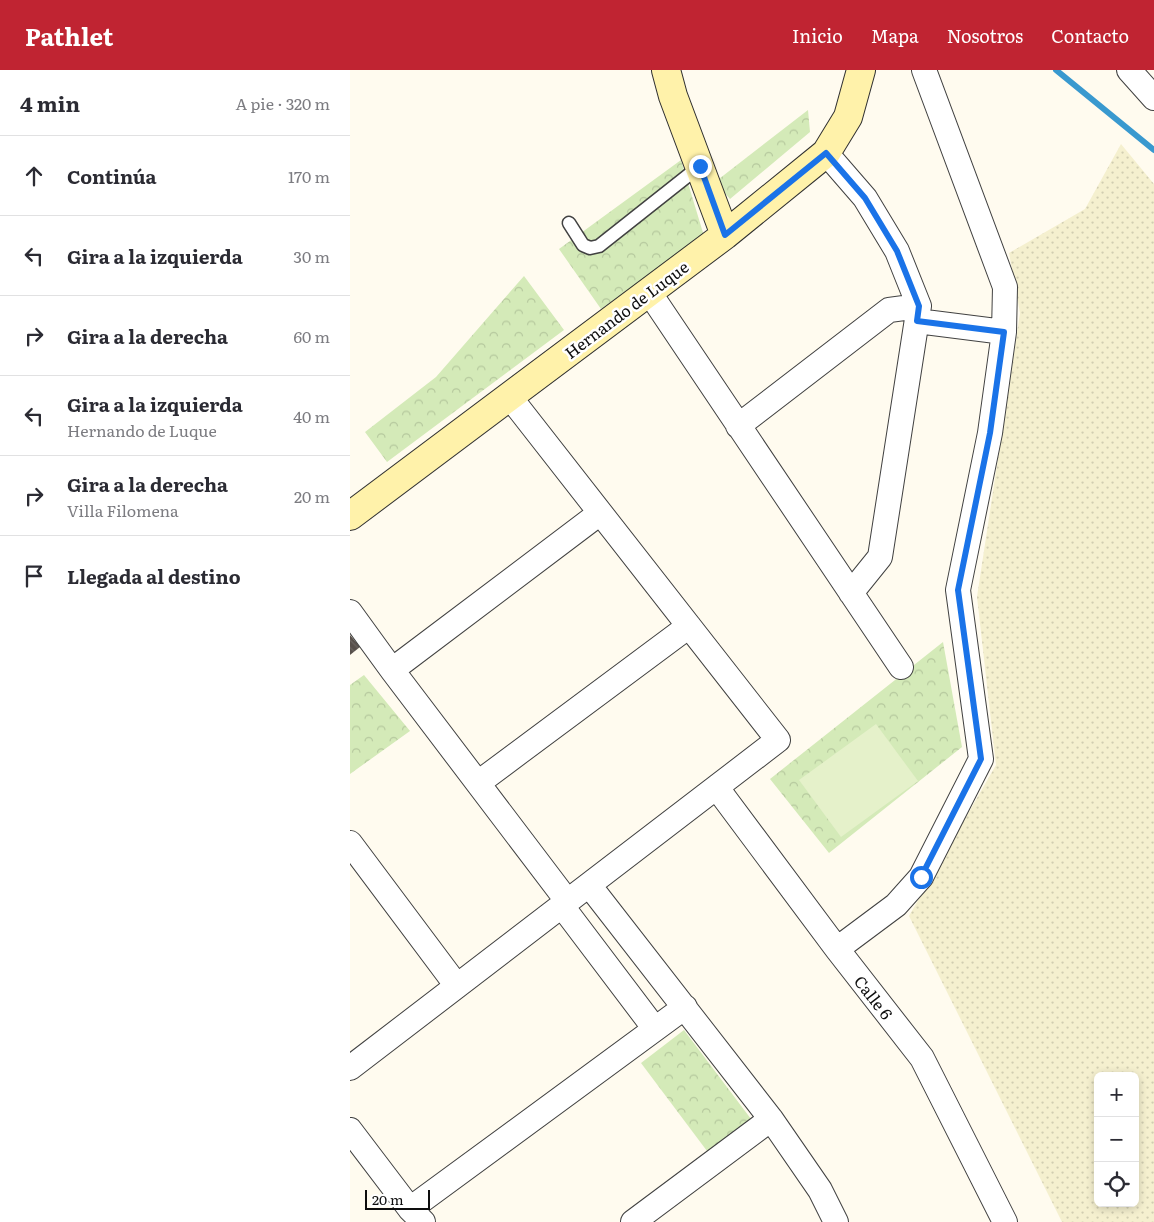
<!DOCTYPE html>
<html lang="es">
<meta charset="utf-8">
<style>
body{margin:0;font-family:Literata,serif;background:#f7f7f7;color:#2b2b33}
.controls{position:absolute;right:15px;bottom:15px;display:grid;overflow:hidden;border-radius:8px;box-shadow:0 2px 8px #0003}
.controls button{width:45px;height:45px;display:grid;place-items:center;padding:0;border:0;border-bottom:1px solid #e1e1e2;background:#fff;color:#2b2b33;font:25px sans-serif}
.scale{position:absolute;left:15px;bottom:12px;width:65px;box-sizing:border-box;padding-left:5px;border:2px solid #0e0e0e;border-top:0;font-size:14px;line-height:18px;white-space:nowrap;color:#0e0e0e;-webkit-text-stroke:4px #fff;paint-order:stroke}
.stop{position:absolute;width:15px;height:15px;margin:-11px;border:4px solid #1a73e8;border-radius:50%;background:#fff}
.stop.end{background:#1a73e8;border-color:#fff;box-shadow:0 1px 5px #0008}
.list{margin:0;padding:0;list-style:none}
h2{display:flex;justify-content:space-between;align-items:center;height:65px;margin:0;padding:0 20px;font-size:21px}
h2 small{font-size:16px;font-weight:400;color:#7c7c81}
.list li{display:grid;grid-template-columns:32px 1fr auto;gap:15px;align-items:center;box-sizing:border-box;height:80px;padding:0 20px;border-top:1px solid #e1e1e2}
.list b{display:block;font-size:19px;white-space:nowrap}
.list p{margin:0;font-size:16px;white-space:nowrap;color:#7c7c81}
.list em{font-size:16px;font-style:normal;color:#7c7c81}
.icon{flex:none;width:28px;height:28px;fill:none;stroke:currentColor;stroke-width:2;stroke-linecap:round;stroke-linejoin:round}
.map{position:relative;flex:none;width:804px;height:1152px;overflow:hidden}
header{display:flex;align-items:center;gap:30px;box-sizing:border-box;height:70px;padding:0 25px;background:#c02432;color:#fff}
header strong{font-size:24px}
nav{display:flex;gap:28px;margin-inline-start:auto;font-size:18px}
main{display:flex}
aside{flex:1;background:#fff}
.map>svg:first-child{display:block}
</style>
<header>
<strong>Pathlet</strong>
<nav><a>Inicio</a><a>Mapa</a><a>Nosotros</a><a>Contacto</a></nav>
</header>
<main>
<aside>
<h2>4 min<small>A pie · 320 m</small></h2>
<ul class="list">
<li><svg class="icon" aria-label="ahead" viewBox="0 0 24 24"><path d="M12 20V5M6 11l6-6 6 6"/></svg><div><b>Continúa</b></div><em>170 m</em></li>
<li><svg class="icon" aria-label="left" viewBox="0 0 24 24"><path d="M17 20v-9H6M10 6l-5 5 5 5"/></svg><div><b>Gira a la izquierda</b></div><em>30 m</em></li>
<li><svg class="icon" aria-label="right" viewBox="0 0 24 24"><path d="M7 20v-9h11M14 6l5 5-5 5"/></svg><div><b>Gira a la derecha</b></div><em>60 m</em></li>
<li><svg class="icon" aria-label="left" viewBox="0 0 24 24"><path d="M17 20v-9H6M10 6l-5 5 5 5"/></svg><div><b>Gira a la izquierda</b><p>Hernando de Luque</p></div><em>40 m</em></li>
<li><svg class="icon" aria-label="right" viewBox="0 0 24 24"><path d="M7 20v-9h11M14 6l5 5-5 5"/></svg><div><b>Gira a la derecha</b><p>Villa Filomena</p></div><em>20 m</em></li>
<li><svg class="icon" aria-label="arrive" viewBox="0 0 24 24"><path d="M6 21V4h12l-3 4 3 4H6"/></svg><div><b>Llegada al destino</b></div></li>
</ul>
</aside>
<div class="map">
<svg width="804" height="1152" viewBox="0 0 804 1152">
<defs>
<pattern id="farmland-dots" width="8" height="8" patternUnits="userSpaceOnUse" patternTransform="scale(1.25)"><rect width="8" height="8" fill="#f5f0cf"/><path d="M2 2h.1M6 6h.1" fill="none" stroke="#d1cdb1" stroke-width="1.8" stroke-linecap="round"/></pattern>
<pattern id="park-crowns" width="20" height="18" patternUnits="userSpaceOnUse" patternTransform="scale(1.25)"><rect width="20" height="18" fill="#d4eab8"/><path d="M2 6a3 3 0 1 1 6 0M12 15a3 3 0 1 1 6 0" fill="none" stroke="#b5c89d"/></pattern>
<pattern id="building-back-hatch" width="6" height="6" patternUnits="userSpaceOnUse" patternTransform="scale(1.25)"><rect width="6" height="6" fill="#574f4a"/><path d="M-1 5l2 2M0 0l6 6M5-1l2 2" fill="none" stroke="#6a6460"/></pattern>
</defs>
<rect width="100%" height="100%" fill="#fffbef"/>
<!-- farmland -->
<path fill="url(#farmland-dots)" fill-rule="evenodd" d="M771,74L804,114V1152H712L559,846L646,695L627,527L670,243L659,183L735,139ZM748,1006H785V1133H748Z"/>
<!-- park -->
<path fill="url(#park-crowns)" d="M458,40L460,62L380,129L365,112Z
M331,90L354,166L251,239L209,179Z
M174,206L214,260L37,392L15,362L86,307Z
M593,572L612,677L479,783L420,709Z
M14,605L60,661L0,704V615Z
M334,960L404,1053L360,1085L291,993Z"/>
<!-- pitch -->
<path fill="#e5f1ca" d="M526,654L568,711L491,767L449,710Z"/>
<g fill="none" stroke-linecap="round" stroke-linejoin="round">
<!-- stream -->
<path stroke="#3999cf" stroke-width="6" d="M706,0L804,80"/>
</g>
<!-- building -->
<path fill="url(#building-back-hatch)" d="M0,565L10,577L0,585Z"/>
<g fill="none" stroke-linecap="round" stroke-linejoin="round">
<defs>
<path id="lane" d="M219,153L233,175L240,178L249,176L350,96"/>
<path id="street" d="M779,0L804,28
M476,83L515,128L547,181L569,236L530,487L501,523
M299,222L551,597
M567,251L654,262
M388,356L539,240L569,236
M0,542L42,600L218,832
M42,600L250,443
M128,713L339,556
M367,718L487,879L572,988L655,1152
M0,773L107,916
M239,815L421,1049L470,1120L486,1152
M212,836L305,959
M487,879L546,835L571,807L631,689L608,520L640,363L654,262L655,217L574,0
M0,998L428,670L159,326
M0,1060L60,1139L73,1152
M60,1139L335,937
M283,1152L421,1049"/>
<path id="secondary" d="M316,0L323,26L375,165
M0,446L375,165L476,83L498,47L511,0"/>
</defs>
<!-- lane casing -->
<use href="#lane" stroke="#414141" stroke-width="15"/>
<!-- street casing -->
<use href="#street" stroke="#414141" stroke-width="26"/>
<!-- secondary casing -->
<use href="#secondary" stroke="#303030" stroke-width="30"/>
<!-- lane -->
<use href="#lane" stroke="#fff" stroke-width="12"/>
<!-- street -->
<use href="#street" stroke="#fff" stroke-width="24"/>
<!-- secondary -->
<use href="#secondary" stroke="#fff2aa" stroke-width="28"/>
</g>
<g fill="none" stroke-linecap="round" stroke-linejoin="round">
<!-- route -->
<path stroke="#1a73e8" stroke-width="6" d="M350,96L375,165L476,83L515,128L547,181L569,236L567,251L654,262L640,363L608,520L631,689L571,807"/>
</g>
<g text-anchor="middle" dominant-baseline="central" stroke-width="5" stroke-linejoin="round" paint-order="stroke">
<!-- street labels -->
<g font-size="16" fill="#0e0e0e" stroke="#fff">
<text transform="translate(276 239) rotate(-37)">Hernando de Luque</text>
<text transform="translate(524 927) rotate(52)">Calle 6</text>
</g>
</g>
</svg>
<div class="controls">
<button>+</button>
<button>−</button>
<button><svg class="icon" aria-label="locate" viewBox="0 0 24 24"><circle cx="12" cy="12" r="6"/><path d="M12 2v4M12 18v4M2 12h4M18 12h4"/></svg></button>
</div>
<div class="scale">20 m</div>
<div class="stop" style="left:571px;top:807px"></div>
<div class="stop end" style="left:350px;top:96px"></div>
</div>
</main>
